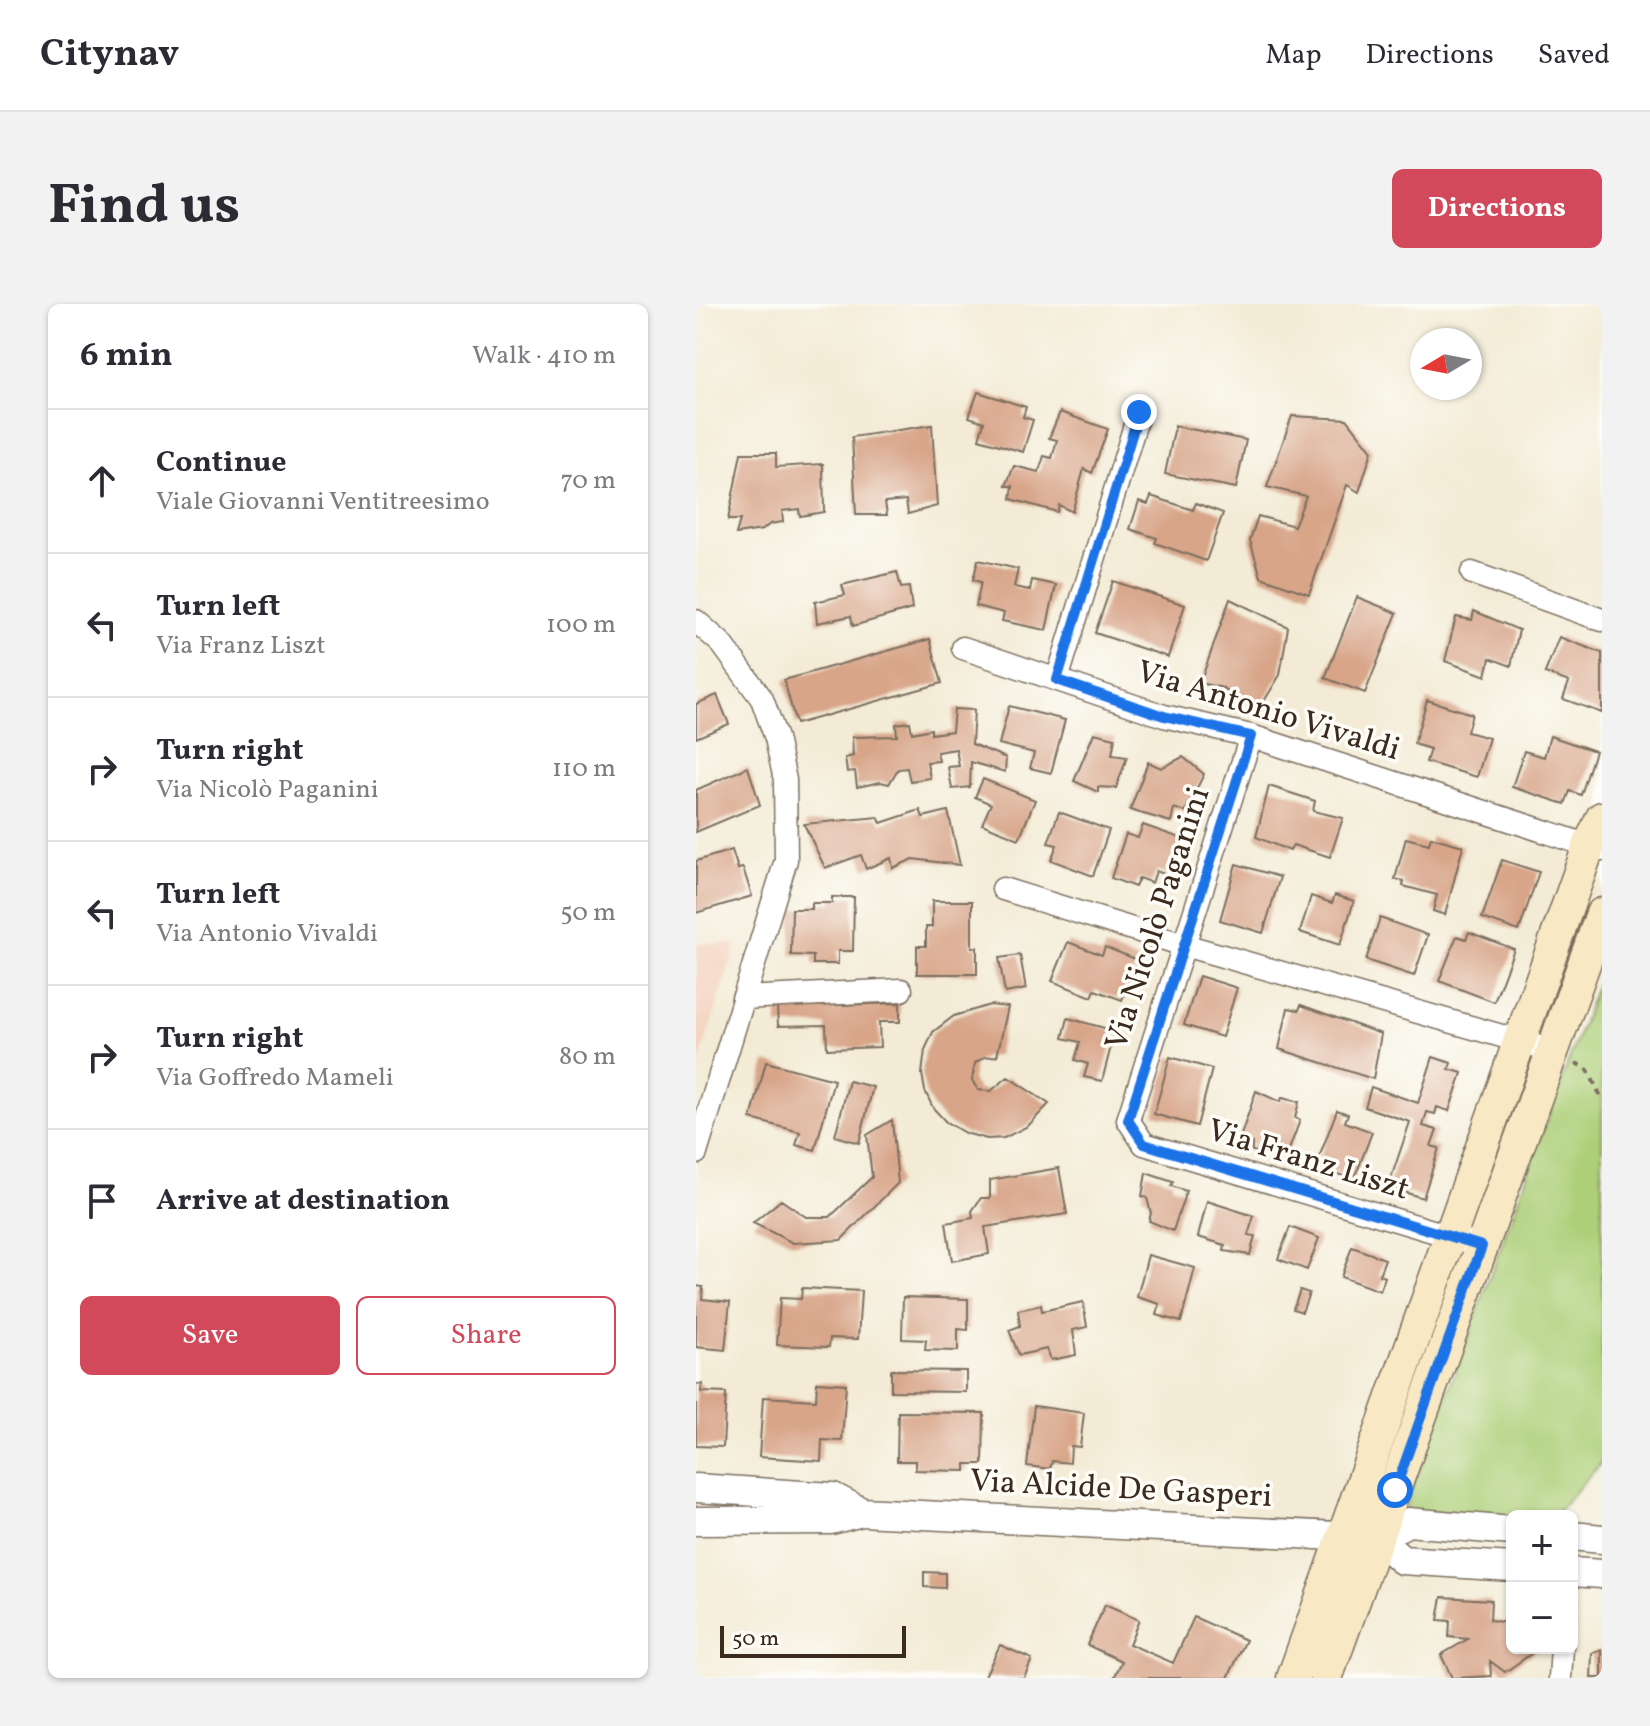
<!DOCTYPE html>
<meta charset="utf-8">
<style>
body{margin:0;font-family:Vollkorn,serif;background:#f2f2f3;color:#2b2b33}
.controls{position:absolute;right:24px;bottom:24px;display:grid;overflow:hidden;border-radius:12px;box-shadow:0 2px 6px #0004}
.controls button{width:72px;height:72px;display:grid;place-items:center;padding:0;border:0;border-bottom:2px solid #e1e1e2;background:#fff;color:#2b2b33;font:40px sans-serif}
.compass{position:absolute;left:714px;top:24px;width:72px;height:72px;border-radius:50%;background:#fff;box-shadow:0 2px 6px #0004;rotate:260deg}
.scale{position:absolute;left:24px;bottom:20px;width:186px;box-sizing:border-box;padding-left:8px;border:4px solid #3b2a1e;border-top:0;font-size:22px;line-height:28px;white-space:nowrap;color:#3b2a1e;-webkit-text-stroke:6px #fdfcf7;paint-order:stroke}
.stop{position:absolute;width:24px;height:24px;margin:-18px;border:6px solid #1a73e8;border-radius:50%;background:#fff}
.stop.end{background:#1a73e8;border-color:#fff;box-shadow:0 2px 8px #0008}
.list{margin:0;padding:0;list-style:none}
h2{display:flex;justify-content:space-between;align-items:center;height:104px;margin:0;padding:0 32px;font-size:34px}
h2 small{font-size:26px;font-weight:400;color:#7c7c81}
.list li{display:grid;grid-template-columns:52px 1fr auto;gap:24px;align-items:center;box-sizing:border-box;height:144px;padding:0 32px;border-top:2px solid #e1e1e2}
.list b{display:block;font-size:30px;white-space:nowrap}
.list p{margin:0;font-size:26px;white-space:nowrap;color:#7c7c81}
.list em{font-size:26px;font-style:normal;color:#7c7c81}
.actions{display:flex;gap:16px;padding:24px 32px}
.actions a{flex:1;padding:18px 0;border:2px solid #d1495b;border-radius:12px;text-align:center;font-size:28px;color:#d1495b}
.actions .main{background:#d1495b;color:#fff}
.icon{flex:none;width:44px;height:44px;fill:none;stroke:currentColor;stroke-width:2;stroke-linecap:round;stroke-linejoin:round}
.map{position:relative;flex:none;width:906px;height:1374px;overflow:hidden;border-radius:12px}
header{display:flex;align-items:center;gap:48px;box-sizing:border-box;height:112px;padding:0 40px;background:#fff;border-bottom:2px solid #e1e1e2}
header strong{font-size:38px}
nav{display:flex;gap:44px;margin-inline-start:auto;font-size:28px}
.intro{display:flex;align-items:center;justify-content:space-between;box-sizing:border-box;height:192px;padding:0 48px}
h1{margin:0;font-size:56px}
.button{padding:20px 36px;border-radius:12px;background:#d1495b;color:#fff;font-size:28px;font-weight:700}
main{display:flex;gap:48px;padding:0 48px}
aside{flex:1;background:#fff;border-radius:12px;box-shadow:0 2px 6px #0004}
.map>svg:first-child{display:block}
</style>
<header>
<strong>Citynav</strong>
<nav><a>Map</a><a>Directions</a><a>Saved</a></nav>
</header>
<div class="intro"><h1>Find us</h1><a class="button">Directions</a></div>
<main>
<aside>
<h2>6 min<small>Walk · 410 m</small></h2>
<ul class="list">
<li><svg class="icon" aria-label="ahead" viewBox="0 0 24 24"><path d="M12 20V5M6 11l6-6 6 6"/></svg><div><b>Continue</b><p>Viale Giovanni Ventitreesimo</p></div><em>70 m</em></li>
<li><svg class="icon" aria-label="left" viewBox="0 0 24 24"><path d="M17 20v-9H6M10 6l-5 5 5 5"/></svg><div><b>Turn left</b><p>Via Franz Liszt</p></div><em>100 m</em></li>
<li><svg class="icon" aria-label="right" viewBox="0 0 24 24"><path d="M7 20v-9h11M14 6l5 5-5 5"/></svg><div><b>Turn right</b><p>Via Nicolò Paganini</p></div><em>110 m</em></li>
<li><svg class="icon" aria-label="left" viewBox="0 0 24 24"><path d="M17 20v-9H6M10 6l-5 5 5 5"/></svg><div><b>Turn left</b><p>Via Antonio Vivaldi</p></div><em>50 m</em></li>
<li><svg class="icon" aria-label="right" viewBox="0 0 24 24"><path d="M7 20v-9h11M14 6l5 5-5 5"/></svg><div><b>Turn right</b><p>Via Goffredo Mameli</p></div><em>80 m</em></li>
<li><svg class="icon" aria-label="arrive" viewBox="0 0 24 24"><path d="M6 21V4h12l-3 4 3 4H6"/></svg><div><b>Arrive at destination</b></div></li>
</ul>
<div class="actions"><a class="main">Save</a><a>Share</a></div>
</aside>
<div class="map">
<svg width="906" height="1374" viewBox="0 0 906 1374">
<rect width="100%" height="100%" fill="#fdfcf7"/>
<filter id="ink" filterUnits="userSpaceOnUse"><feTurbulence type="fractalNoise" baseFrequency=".0125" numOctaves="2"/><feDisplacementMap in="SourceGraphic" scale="16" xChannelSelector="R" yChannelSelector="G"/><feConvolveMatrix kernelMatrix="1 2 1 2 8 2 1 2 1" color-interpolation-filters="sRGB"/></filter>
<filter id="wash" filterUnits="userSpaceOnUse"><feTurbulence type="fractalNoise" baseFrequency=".006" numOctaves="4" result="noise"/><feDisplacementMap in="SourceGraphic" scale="32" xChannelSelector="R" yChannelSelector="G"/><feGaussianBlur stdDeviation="1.8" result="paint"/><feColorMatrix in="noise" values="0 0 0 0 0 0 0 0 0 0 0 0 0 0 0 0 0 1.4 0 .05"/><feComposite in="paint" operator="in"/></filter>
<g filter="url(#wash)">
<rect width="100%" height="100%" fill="#f3ebd5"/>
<!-- built -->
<path fill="#f4d3c0" d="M41,639L9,740L0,770V640Z"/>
<!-- green -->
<path fill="#adcf78" stroke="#747c4b" stroke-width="2" d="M906,666V1158L858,1212L816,1213L708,1208Z"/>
<g id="blocks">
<!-- building -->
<path fill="#d8a589" d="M282,88L330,103L327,113L337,116L327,148L283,135L288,118L273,113Z
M364,108L412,125L396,169L388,165L376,208L363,201L361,208L315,195L317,182H310L318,162L343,168L348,152L356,154L361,136L353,134Z
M596,112L651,115L676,147L663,188L651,181L613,290L565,273L554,236L562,212L598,222L610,192L571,183Z
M236,121L241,202L212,210L210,196L189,198L191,211H160L156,133Z
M479,122L550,136L540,184L469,170Z
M45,149H80V163L127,160L128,208L104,212L103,205L86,207L87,218L74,220L66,226L40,230L44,216H32Z
M455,192L497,206L500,199L527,209L510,257L459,239L461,234L434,225L443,197L452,200Z
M282,256L322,265L318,283L334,286L336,276L360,281L350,326L306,317L308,309L280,302L285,278L277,276Z
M201,268L205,284L213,283L216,305L157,322L155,312L121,319L119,298L149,291L146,281Z
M417,277L489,301L472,353L399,329Z
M661,293L701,309L669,389L629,374Z
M534,295L592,323L584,371L562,407L527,384L504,379Z
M778,307L823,326L815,362L794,354L790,372L749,357L760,313L776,316Z
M863,333L906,349V409L867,395L873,378L849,369Z
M234,335L246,379L100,420L88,376Z
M21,391L33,420L0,434V400Z
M731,396L776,410L771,428L793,434L781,473L730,458L734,445L718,440Z
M313,402L369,416L355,469L334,464L338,449L303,440Z
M258,405L278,406L276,440L310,454L309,468L275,458L274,483L256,485L252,463L263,462L260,445L241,448L243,457L231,458L234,474L214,477L211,464L202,465L193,480L185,478L161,483L159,467L151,468L149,454L157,452L156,433L201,432L200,420L214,418L216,429L235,425V430L256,427Z
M398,429L419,434L416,451L431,453L420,484L402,483V488L378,477Z
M854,432L899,447L885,491L874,487L869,500L816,483L828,447L848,453Z
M487,453L508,470L489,508L478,504L475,518L434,506L452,458L465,464Z
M52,463L64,501L0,528V486Z
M287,475L339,496L323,535L286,520L295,500L279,493Z
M573,482L619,497L617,507L647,514L634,553L597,541L594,547L560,533Z
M224,506L227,513L252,507L264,561L217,555L197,564L195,554L170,565L165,551L129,564L108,520L182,513L185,519Z
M363,508L413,526L397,572L355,556L361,541L352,539Z
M447,521L487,535L474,572L460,567L456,579L443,574L439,583L415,574L430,530L442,534Z
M735,533L767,542L749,611L737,607L741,591L707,582L708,577L699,575L710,534L733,540Z
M36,546L42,565L47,564L56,592L0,609V557Z
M806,556L843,568L823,627L786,614Z
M540,560L584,573L567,629L524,616Z
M639,591L658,597L644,641L604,628L615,592L636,599Z
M136,593H158L157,647H142V660H117V652L95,651L96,605H116V599H136Z
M236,597H276V643H281V670H221V642H230V623H236Z
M684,614L732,631L718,672L670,656Z
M773,628L818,645L798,698L743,677L761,632L770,635Z
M372,638L406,651L409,643L442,656L426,696L399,686L396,693L356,677Z
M324,651L330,685L309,689L303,654Z
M503,672L541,684L526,733L488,721Z
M204,699V718H183L184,743L131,745L130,721L82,722L81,703Z
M294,701L312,703L301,752L289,753L279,759L276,776L282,786L295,787L312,773L353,800L332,822L308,834L291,835L269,829L250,818L237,804L229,787L226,770L229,746L237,728L258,712Z
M605,701L685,730L677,775L583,745L592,704L603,706Z
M372,714L419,727L406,777L388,773L392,760L379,756L384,738L367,734Z
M474,753L516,765L501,822L458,810Z
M737,753L755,759L753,765L766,769L753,807L741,803L739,810L731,808L727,822L741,826L735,842L743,844L727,894L692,883L714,818L669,803L675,783L722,799Z
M70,758L138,776L119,846L100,841L104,828L55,815Z
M153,777L177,783L163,839L139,832Z
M560,787L584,798L586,794L603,798L599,814L604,816L590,854L556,847V839L544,834Z
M641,806L652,810L649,818L676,828L658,876L620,862Z
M196,816L202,879L145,936L97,939L57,919L85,896L110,913H134L176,873L171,831Z
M363,864L371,910L289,923L293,950L256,957L250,919L277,914L276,907L285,894H294V876Z
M450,869L477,878L475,882L490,887L477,927L453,917L455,909L451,894L446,892Z
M511,897L558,912L552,931L559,932L554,951L528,947L529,941L502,933Z
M594,923L623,934L611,966L582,955Z
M656,943L689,955L683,971L689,973L684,987L645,973Z
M452,951L499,964L485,1018L461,1011L464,1000L441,993Z
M0,982L7,983L6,995L34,998L29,1046L0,1043Z
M106,984L165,987L162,1035L134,1034L133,1043L81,1041L84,994L105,995Z
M604,986L613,989L606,1008L597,1005Z
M207,993L272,995V1026L262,1025V1047L229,1046L230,1036L206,1035Z
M387,998L391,1023L377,1026L380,1051L355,1056L351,1045L323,1051L313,1026L324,1022L322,1006L345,1001L346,1007Z
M195,1066L270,1067V1088L195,1087Z
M121,1078L150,1080L146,1137L126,1136L125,1157L63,1153L67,1093L120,1096Z
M0,1080H6L5,1088L30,1089L27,1143L0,1142Z
M338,1102L388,1109L384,1143L375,1142L374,1159L356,1157L354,1165L331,1162Z
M202,1108L288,1109L287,1160H270V1167L219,1166V1157H201Z
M228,1268L249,1269V1284L228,1283Z
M746,1293L795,1296L794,1316L816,1320V1344H837L839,1347L809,1368L794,1357L795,1372L756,1374L745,1351L772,1335L753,1333L754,1317L742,1316Z
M409,1301L443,1316L433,1340L477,1359L498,1313L550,1336L532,1374H418L426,1357L391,1341Z
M304,1341L336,1355L328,1374H288Z
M906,1346V1374H895L896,1349Z"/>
</g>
</g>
<g filter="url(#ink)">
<use href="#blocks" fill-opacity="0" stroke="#7b6e5e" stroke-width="2"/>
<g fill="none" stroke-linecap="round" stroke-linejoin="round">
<defs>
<path id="minor" d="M776,269L906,316
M0,317L26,340L66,395L80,434L89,476L90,556L0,849
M267,344L468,412L555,432L906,546
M361,376L443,108
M555,432L432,816L448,840L786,942
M307,585L488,641L858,747
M47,694L205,686
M864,1374L866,1344"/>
<path id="tertiary" d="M0,1184L137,1193L166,1208
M0,1217L135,1216L166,1208L681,1234L712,1218L816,1227
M876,1232L906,1235
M681,1234L706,1256L816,1263
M876,1268L906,1270"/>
<path id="secondary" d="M597,1374L893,542L906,514
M630,1374L906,610"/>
</defs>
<!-- minor casing -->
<use href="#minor" stroke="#7b6e5e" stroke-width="25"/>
<!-- tertiary casing -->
<use href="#tertiary" stroke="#7b6e5e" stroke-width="31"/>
<!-- secondary casing -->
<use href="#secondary" stroke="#7b6e5e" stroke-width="35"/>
<!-- path -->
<path stroke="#7b6e5e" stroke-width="4" stroke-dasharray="6 6" stroke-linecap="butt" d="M880,759L892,766L906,795"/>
<!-- minor -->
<use href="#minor" stroke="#fff" stroke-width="22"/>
<!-- tertiary -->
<use href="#tertiary" stroke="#fff" stroke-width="28"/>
<!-- secondary -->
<use href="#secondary" stroke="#f8e8c3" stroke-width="32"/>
</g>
</g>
<g fill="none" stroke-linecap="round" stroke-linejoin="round" filter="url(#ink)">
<!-- route -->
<path stroke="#1a73e8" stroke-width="10" d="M443,108L361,376L468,412L555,432L432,816L448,840L786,942L699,1186"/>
</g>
<g text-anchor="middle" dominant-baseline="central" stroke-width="7" stroke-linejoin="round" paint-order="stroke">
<!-- street labels -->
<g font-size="32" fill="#3b2a1e" stroke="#fdfcf7">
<text transform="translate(572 408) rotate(17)">Via Antonio Vivaldi</text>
<text transform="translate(463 615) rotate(-72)">Via Nicolò Paganini</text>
<text transform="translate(612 857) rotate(17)">Via Franz Liszt</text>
<text transform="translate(425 1186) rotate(3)">Via Alcide De Gasperi</text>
</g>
</g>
</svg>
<div class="controls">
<button>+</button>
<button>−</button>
</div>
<svg class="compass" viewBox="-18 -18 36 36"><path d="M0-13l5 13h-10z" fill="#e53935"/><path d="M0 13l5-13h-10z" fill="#7c7c81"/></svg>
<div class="scale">50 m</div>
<div class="stop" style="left:699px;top:1186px"></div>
<div class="stop end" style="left:443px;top:108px"></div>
</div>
</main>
